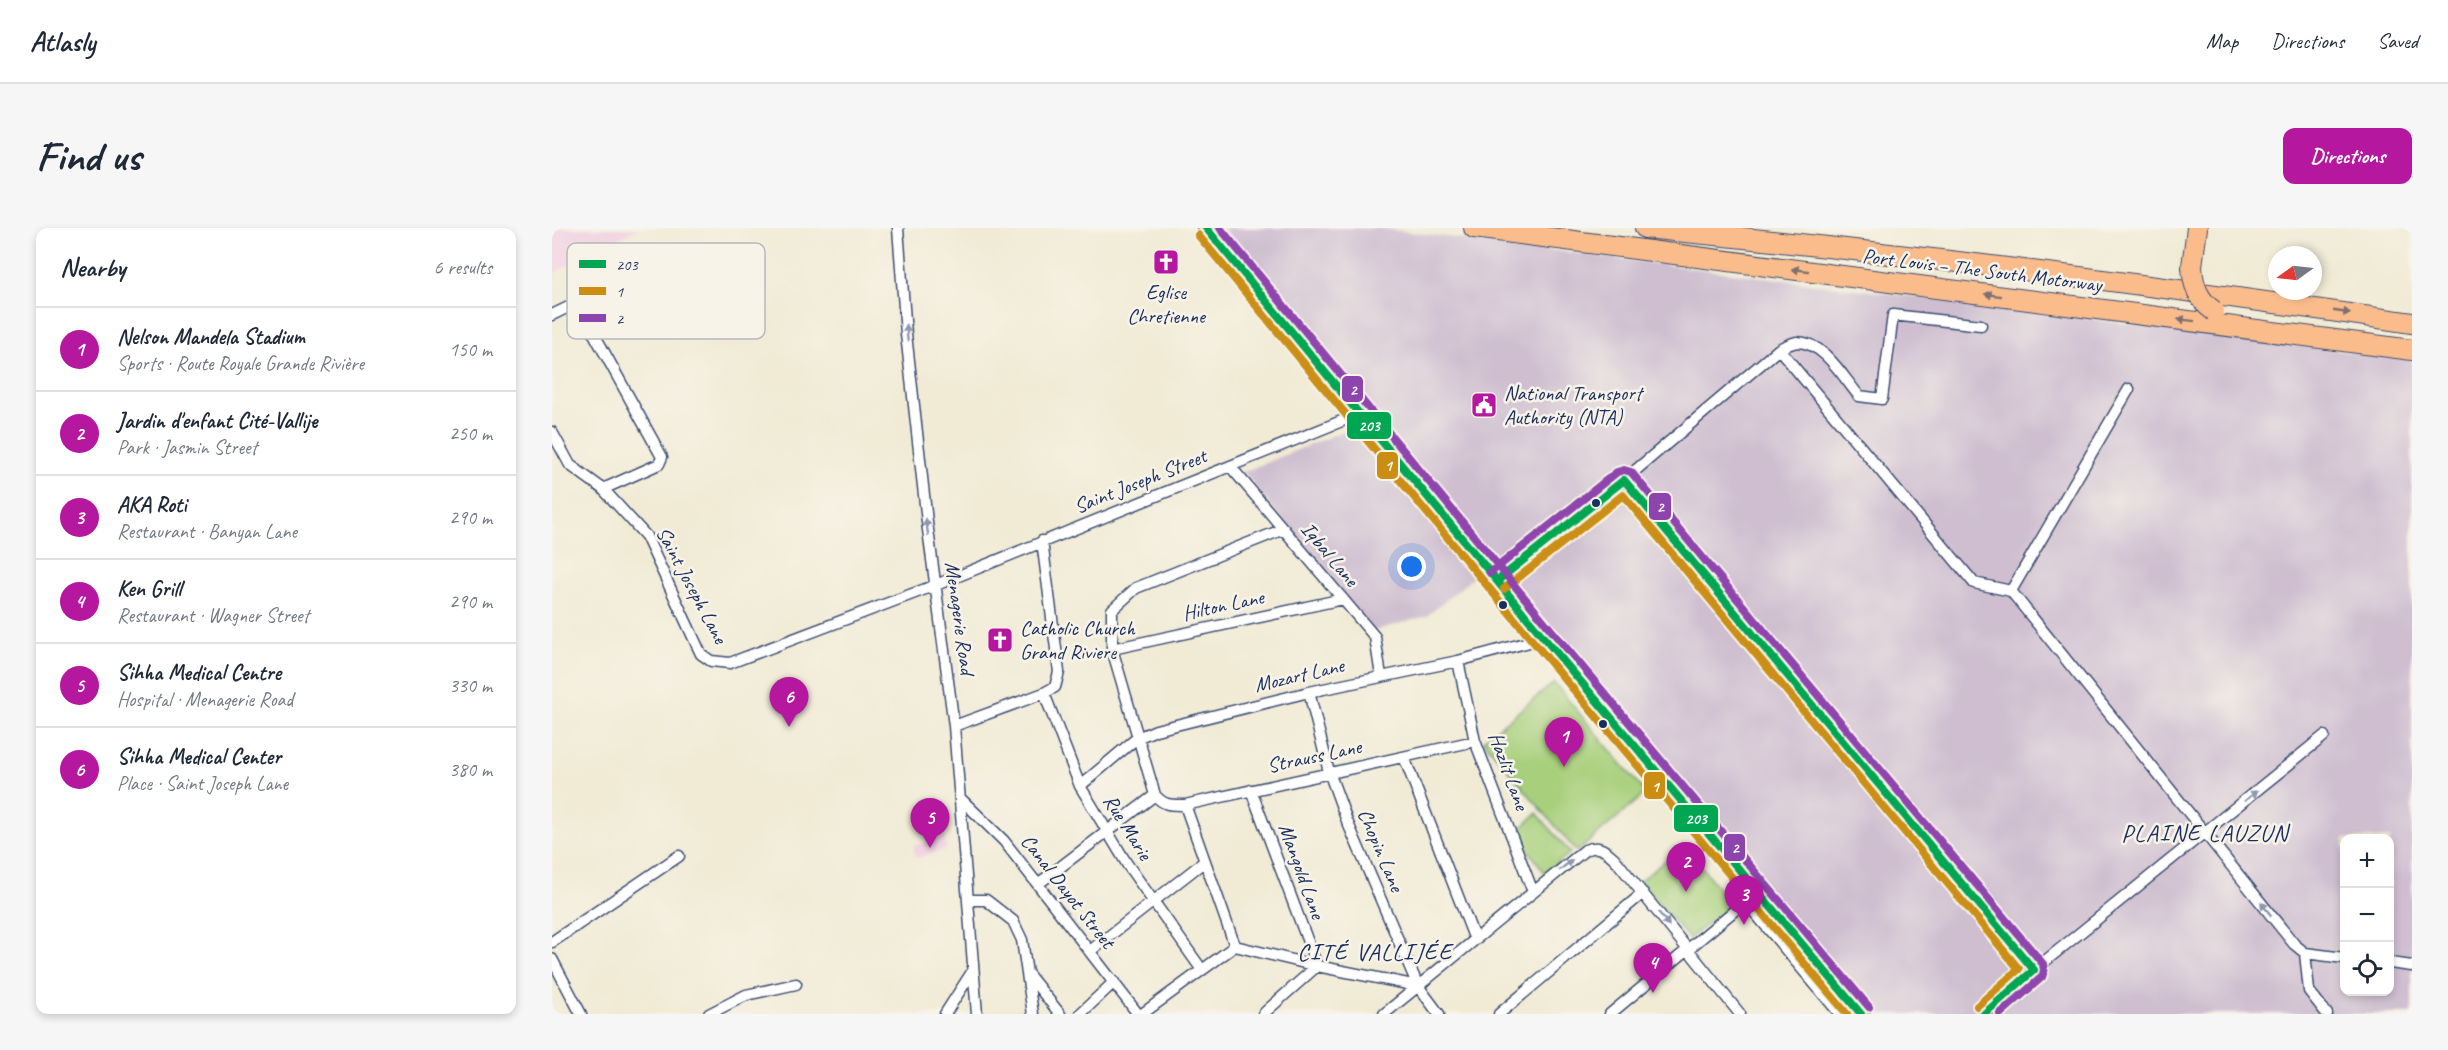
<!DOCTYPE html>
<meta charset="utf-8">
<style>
body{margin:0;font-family:Caveat,sans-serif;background:#f6f6f7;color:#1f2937}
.controls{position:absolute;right:18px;bottom:18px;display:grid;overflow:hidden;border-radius:12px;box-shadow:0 3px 9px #0003}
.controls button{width:54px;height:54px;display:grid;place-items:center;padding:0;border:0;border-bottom:2px solid #e0e1e3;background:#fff;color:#1f2937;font:30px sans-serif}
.compass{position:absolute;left:1716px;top:18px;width:54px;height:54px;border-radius:50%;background:#fff;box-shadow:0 3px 9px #0003;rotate:255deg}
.you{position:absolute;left:860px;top:339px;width:21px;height:21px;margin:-15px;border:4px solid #fff;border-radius:50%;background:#1a73e8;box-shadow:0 0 0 9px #1a73e833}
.badge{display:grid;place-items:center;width:39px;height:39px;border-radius:50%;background:#b5179e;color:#fff;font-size:20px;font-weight:700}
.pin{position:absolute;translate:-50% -50px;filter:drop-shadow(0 2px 3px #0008)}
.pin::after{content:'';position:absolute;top:32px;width:21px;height:18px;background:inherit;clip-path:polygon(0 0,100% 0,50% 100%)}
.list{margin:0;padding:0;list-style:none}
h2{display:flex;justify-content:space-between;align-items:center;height:78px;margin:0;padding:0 24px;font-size:26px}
h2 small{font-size:20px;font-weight:400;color:#747a83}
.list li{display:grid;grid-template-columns:39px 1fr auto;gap:18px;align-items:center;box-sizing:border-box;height:84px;padding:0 24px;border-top:2px solid #e0e1e3}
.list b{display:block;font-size:22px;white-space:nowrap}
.list p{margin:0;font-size:20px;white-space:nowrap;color:#747a83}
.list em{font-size:20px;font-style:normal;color:#747a83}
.icon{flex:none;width:33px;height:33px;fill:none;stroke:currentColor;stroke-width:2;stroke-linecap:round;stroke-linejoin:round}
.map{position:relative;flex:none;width:1860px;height:786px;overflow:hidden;border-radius:12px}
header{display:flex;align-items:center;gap:36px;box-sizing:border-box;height:84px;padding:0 30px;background:#fff;border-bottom:2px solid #e0e1e3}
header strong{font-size:28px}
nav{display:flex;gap:33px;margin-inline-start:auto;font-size:21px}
.intro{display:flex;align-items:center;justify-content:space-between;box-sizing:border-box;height:144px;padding:0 36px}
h1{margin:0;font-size:42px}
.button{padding:15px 27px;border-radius:12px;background:#b5179e;color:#fff;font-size:21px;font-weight:700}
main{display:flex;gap:36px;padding:0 36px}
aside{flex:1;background:#fff;border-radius:12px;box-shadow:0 3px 9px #0003}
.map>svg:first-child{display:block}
</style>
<header>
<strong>Atlasly</strong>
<nav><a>Map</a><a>Directions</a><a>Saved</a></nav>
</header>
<div class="intro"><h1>Find us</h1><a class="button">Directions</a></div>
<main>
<aside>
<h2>Nearby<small>6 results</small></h2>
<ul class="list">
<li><span class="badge">1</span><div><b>Nelson Mandela Stadium</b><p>Sports · Route Royale Grande Rivière</p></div><em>150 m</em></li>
<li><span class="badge">2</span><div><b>Jardin d'enfant Cité-Vallije</b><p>Park · Jasmin Street</p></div><em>250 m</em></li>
<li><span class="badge">3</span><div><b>AKA Roti</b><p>Restaurant · Banyan Lane</p></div><em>290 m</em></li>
<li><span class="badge">4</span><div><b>Ken Grill</b><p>Restaurant · Wagner Street</p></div><em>290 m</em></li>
<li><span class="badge">5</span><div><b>Sihha Medical Centre</b><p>Hospital · Menagerie Road</p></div><em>330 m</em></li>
<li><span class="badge">6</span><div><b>Sihha Medical Center</b><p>Place · Saint Joseph Lane</p></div><em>380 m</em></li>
</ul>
</aside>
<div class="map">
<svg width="1860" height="786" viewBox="0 0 1860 786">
<rect width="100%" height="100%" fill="#f7f3e8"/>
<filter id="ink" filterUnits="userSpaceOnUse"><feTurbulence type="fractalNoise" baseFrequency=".0167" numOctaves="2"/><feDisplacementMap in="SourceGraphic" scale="12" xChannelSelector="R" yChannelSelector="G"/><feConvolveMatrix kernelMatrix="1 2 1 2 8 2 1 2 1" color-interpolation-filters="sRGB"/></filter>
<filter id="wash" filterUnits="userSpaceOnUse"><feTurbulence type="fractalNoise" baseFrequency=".008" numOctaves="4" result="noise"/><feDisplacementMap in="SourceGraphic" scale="24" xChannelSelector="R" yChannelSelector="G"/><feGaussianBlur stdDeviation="1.35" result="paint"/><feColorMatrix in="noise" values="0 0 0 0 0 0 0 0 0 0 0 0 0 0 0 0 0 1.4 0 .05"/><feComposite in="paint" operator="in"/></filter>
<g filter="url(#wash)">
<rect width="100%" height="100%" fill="#f1ebd5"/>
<!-- built -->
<path fill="#f1d0e2" d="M0,0H87L0,46Z
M392,609L395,621L364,630L361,618Z"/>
<!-- industrial -->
<path fill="#cebed0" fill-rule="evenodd" d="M671,0H825L1860,132V786H1313L780,134L778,135ZM1792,610H1838V764H1792Z
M801,199L925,346L875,388L821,403L691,244Z"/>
<!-- green -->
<path fill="#a8d07b" stroke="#62806c" stroke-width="1.5" d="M1002,455L1094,565L1025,624L931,512Z
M985,585L1018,625L993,645L971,615L967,602Z
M1132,617L1179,676L1137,711L1088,653Z"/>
</g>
<g filter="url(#ink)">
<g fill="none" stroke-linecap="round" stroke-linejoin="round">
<defs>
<path id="street" d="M346,0L354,106L375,294L402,498L425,786
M25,75L110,229L107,236L51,261
M0,87L130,24
M1227,121L1422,355L1459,363L1742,716L1753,725L1792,730
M0,204L18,237L51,261L94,308L149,426L159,433L178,435L384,357L807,186
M678,238L823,409L829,448
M1072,252L1482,742
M732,301L584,360L560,382V421L603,567C612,578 619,577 633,577L923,513
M945,353L1072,252L1227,121C1233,118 1239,115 1245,114C1272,114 1291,149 1307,168L1330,171L1341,87L1429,97
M1459,363L1577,161
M560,421L791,371
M906,433L923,513L981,664
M757,464L777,544L795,593L866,758L887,786
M492,465L528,558L575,636L650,742
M402,498L492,465L503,459L507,444L490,313
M852,529L923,712
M528,558L585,510L604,502L757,464L906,433L992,410
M699,562L765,738L711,786
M408,570L452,613L586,786
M633,577L683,718
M486,656L603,567
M416,672H434L461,693L470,712L481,786
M1193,673L1288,786
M0,714L127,628
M683,718L765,738L866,758
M538,723L653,633
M1753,725L1757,763L1775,786
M0,731L29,786
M1838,735L1860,738
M476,746L508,786
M157,786L194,767L244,756
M393,786L420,744
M528,786L562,754
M590,786L683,718
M832,786L1033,622C1046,617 1052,621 1062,630L1188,786
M947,786L1091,665
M1058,786L1206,663
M1432,786L1482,742L1772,508"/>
<path id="primary" d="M654,0L992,410L1309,786"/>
<path id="highway" d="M922,0L1860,122
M1093,0C1350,25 1605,57 1860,95
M1640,38L1645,0"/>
</defs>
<!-- street casing -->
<use href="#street" stroke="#3b4b70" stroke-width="13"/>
<!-- primary casing -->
<use href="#primary" stroke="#3b4b70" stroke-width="20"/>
<!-- highway casing -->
<use href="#highway" stroke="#3b4b70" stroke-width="22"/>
<!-- street -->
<use href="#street" stroke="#fff" stroke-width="10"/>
<!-- primary -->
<use href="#primary" stroke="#fabc8b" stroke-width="18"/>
<!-- highway -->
<use href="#highway" stroke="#fabc8b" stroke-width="20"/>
<defs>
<path id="highway-bridge" d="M1640,38C1641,57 1646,72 1662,83"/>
</defs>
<!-- highway-bridge casing -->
<use href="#highway-bridge" stroke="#3b4b70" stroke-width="22" stroke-linecap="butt"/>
<!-- highway-bridge -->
<use href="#highway-bridge" stroke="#fabc8b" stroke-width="20"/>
<defs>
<path id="bus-1" d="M654,0L992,410L1309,786
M945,353L1072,252L1482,742L1432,786"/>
<path id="bus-2" d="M646,7L984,417L1295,786
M952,361L1071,267L1467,741L1425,778"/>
<path id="bus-3" d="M668,0L1000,403L1317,779
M938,345L1065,244L1072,242L1079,244L1491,736L1492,743L1490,749L1448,786"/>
</defs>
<!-- bus-1 casing -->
<use href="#bus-1" stroke="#f7f3e8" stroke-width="12"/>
<!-- bus-2 casing -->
<use href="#bus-2" stroke="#f7f3e8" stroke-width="12"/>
<!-- bus-3 casing -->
<use href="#bus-3" stroke="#f7f3e8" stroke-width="12"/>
<!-- bus-1 -->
<use href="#bus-1" stroke="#00a651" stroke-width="8"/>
<!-- bus-2 -->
<use href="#bus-2" stroke="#cb8e13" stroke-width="8"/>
<!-- bus-3 -->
<use href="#bus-3" stroke="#8e44ad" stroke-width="8"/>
</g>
<!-- one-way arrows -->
<defs><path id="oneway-solid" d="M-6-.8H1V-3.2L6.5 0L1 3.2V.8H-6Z" transform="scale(1.5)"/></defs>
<g fill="#7f6e72">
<use href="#oneway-solid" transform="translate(1248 42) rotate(-173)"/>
<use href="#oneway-solid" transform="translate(1441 67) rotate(-173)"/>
<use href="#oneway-solid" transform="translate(1790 84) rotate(8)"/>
<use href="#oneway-solid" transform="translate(1634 92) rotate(-173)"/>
</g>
<g fill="#8d97ae">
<use href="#oneway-solid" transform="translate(355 105) rotate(-95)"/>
<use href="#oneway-solid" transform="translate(375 299) rotate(-98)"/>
<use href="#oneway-solid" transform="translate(1699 568) rotate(-39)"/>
<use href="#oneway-solid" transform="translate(1014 637) rotate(-39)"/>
<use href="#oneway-solid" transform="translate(1714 681) rotate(-128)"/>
<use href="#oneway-solid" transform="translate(1112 691) rotate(52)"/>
</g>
</g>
<!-- icons -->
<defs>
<symbol id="church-square" viewBox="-11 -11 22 22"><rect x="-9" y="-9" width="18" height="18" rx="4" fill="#b5179e" stroke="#f7f3e8"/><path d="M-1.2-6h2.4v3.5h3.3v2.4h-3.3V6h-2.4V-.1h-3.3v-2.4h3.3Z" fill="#fff"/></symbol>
<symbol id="civic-square" viewBox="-11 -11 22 22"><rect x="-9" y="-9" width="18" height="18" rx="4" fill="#b5179e" stroke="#f7f3e8"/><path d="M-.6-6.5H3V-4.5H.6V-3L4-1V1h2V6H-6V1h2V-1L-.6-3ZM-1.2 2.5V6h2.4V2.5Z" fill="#fff"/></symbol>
</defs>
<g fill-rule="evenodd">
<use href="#church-square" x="599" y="19" width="30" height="30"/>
<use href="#civic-square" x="917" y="162" width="30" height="30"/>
<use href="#church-square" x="433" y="397" width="30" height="30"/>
</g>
<!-- markers -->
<g fill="#1b2f5e" stroke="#f7f3e8" stroke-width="2">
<circle cx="1044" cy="275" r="5"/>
<circle cx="951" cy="377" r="5"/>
<circle cx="1051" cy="496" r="5"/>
</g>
<g text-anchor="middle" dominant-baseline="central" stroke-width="5" stroke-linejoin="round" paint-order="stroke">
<!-- street labels -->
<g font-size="21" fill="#1b2f5e" stroke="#f7f3e8">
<text transform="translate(1430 42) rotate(7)">Port Louis – The South Motorway</text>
<text transform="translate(588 253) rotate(-22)">Saint Joseph Street</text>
<text transform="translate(778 326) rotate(50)">Iqbal Lane</text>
<text transform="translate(140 357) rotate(62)">Saint Joseph Lane</text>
<text transform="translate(671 377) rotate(-12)">Hilton Lane</text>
<text transform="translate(408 390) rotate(82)">Menagerie Road</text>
<text transform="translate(747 447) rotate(-13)">Mozart Lane</text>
<text transform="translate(762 528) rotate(-12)">Strauss Lane</text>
<text transform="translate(957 543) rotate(70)">Hazlit Lane</text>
<text transform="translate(576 599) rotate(58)">Rue Marie</text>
<text transform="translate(829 622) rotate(67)">Chopin Lane</text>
<text transform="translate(750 643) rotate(70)">Mangold Lane</text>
<text transform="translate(516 663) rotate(52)">Canal Dayot Street</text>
</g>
<!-- poi labels -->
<g font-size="21" fill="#1b2f5e" stroke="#f7f3e8" text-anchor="start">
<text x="614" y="64" text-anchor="middle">Eglise<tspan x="614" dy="24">Chretienne</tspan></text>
<text x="952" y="165">National Transport<tspan x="952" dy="24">Authority (NTA)</tspan></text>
<text x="468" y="400">Catholic Church<tspan x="468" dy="24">Grand Riviere</tspan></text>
</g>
<!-- quarter labels -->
<g font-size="24" letter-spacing="1.5" fill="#1b2f5e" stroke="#f7f3e8">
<text x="1653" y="605">PLAINE LAUZUN</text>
<text x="823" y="724">CITÉ VALLIJÉE</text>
</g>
</g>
<!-- legend -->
<rect x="15" y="15" width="198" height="96" rx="9" fill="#f7f3e8" stroke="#b5b8bf" stroke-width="1.5"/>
<rect x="27" y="32" width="27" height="8" fill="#00a651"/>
<rect x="27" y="59" width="27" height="8" fill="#cb8e13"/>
<rect x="27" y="86" width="27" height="8" fill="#8e44ad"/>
<g font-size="16" fill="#1b2f5e">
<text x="64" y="42">203</text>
<text x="64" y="69">1</text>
<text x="64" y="96">2</text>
</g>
<g stroke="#f7f3e8" stroke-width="2">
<rect x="789" y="147" width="23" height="28" rx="6" fill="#8e44ad"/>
<rect x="794" y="183" width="46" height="29" rx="6" fill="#00a651"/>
<rect x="824" y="223" width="23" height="29" rx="6" fill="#cb8e13"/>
<rect x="1096" y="264" width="24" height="29" rx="6" fill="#8e44ad"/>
<rect x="1091" y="543" width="23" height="29" rx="6" fill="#cb8e13"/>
<rect x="1121" y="576" width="46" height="29" rx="6" fill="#00a651"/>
<rect x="1171" y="605" width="23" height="29" rx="6" fill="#8e44ad"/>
</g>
<g font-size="16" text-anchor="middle" font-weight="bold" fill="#fff">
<text x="801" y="167">2</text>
<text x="817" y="203">203</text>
<text x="836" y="243">1</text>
<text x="1108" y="284">2</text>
<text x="1103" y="564">1</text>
<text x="1144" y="596">203</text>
<text x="1183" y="625">2</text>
</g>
</svg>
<div class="controls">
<button>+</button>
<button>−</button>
<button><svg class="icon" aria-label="locate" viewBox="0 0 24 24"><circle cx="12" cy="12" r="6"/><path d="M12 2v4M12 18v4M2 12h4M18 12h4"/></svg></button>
</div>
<svg class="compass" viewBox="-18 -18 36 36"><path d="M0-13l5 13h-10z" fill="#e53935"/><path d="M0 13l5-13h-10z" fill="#747a83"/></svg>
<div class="you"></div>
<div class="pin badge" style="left:1012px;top:539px">1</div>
<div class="pin badge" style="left:1134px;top:664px">2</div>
<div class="pin badge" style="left:1192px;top:697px">3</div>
<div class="pin badge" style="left:1101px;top:765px">4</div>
<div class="pin badge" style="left:378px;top:620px">5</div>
<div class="pin badge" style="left:237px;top:499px">6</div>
</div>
</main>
